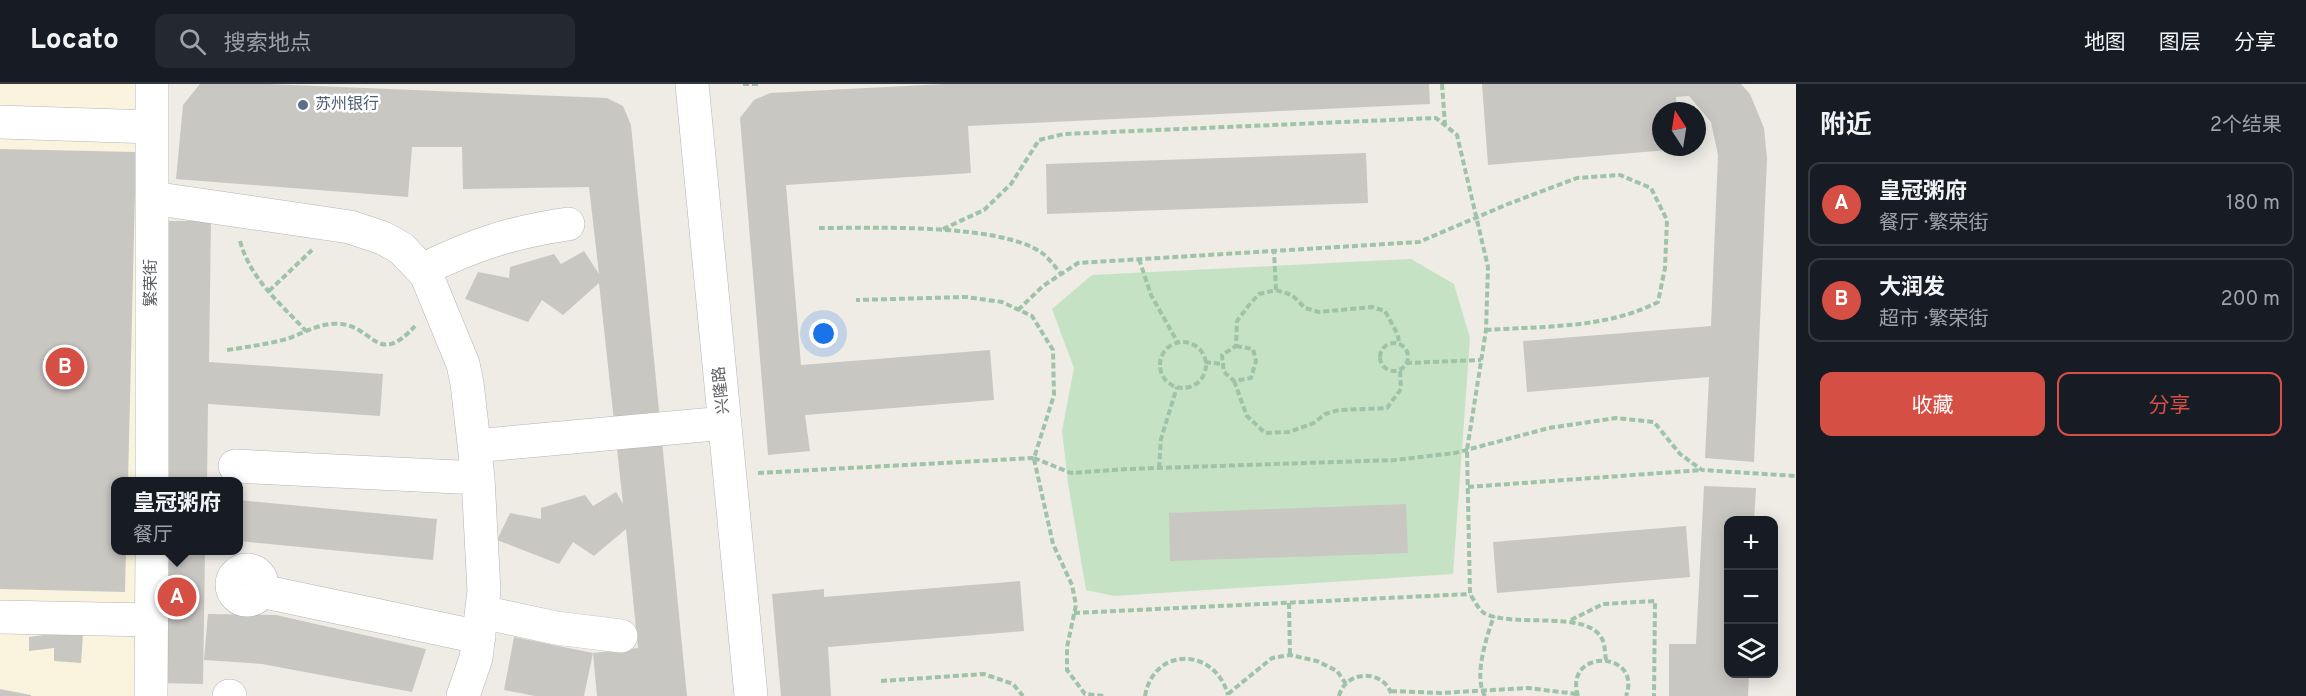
<!DOCTYPE html>
<html lang="zh">
<meta charset="utf-8">
<style>
body{margin:0;font-family:Overpass,"Noto Sans SC",sans-serif;background:#242831;color:#f1f3f6}
.controls{position:absolute;right:18px;bottom:18px;display:grid;overflow:hidden;border-radius:12px;box-shadow:0 3px 15px #0003}
.controls button{width:54px;height:54px;display:grid;place-items:center;padding:0;border:0;border-bottom:2px solid #363941;background:#171b24;color:#f1f3f6;font:30px sans-serif}
.compass{position:absolute;left:1652px;top:18px;width:54px;height:54px;border-radius:50%;background:#171b24;box-shadow:0 3px 15px #0003;rotate:348deg}
.you{position:absolute;left:824px;top:250px;width:21px;height:21px;margin:-15px;border:4px solid #fff;border-radius:50%;background:#1a73e8;box-shadow:0 0 0 9px #1a73e833}
.badge{display:grid;place-items:center;width:39px;height:39px;border-radius:50%;background:#d54f44;color:#fff;font-size:20px;font-weight:700}
.pin{position:absolute;translate:-50% -50%;border:3px solid #fff;box-shadow:0 2px 6px #0006}
.popup{position:absolute;left:111px;top:393px;width:132px;height:78px;box-sizing:border-box;display:grid;place-content:center;border-radius:12px;background:#171b24;filter:drop-shadow(0 2px 4px #0005);font-size:20px;white-space:nowrap;color:#9ea1a6}
.popup b{font-size:22px;color:#f1f3f6}
.popup::after{content:'';position:absolute;left:50%;top:100%;margin-left:-12px;border:12px solid transparent;border-top-color:#171b24}
.list{margin:0;padding:0;list-style:none}
h2{display:flex;justify-content:space-between;align-items:center;height:78px;margin:0;padding:0 24px;font-size:26px}
h2 small{font-size:20px;font-weight:400;color:#9ea1a6}
.list li{display:grid;grid-template-columns:39px 1fr auto;gap:18px;align-items:center;box-sizing:border-box;height:84px;margin:0 12px 12px;padding:0 12px;border:2px solid #363941;border-radius:12px}
.list b{display:block;font-size:22px;white-space:nowrap}
.list p{margin:0;font-size:20px;white-space:nowrap;color:#9ea1a6}
.list em{font-size:20px;font-style:normal;color:#9ea1a6}
.actions{display:flex;gap:12px;padding:18px 24px}
.actions a{flex:1;padding:14px 0;border:2px solid #d54f44;border-radius:12px;text-align:center;font-size:21px;color:#d54f44}
.actions .main{background:#d54f44;color:#fff}
.icon{flex:none;width:33px;height:33px;fill:none;stroke:currentColor;stroke-width:2;stroke-linecap:round;stroke-linejoin:round}
.map{position:relative;flex:none;width:1796px;height:612px;overflow:hidden}
header{display:flex;align-items:center;gap:36px;box-sizing:border-box;height:84px;padding:0 30px;background:#171b24;border-bottom:2px solid #363941}
header strong{font-size:28px}
nav{display:flex;gap:33px;margin-inline-start:auto;font-size:21px}
.search{width:420px;height:54px;background:#242831;display:flex;align-items:center;gap:15px;box-sizing:border-box;padding:0 21px;border-radius:12px;color:#9ea1a6;font-size:22px}
main{display:flex}
aside{flex:1;background:#171b24}
.map>svg:first-child{display:block}
</style>
<header>
<strong>Locato</strong>
<div class="search"><svg class="icon" aria-label="search" viewBox="0 0 24 24"><circle cx="10" cy="10" r="6"/><path d="M15 15l6 6"/></svg>搜索地点</div>
<nav><a>地图</a><a>图层</a><a>分享</a></nav>
</header>
<main>
<div class="map">
<svg width="1796" height="612" viewBox="0 0 1796 612">
<rect width="100%" height="100%" fill="#eeece5"/>
<!-- commercial -->
<path fill="#faf4de" d="M0,0H142L143,397L116,398V466L143,467L144,612H0Z"/>
<!-- green -->
<path fill="#c5e2c5" d="M1411,175L1454,200L1470,254L1453,490L1114,512L1086,506L1068,399L1062,347L1074,284L1052,225L1092,191Z"/>
<!-- building -->
<path fill="#c9c7c2" d="M200,0H268L607,14L623,22L631,41L687,612H597L593,569L638,564L626,445L594,472L573,458L559,480L497,456L510,429L541,435V424L585,411L593,422L616,408L623,420L599,199L563,231L542,216L528,238L465,215L478,188L509,194L510,183L554,170L561,180L584,167L599,190L589,103L463,105L462,63H412L408,113L176,95L183,21Z
M944,0H1429L1430,20L968,42L971,89L786,101L801,281L990,266L994,316L805,331L810,367L768,371L740,34L754,16L770,9Z
M1482,0H1741L1750,10L1764,44L1767,74L1754,378L1705,374L1709,293L1527,308L1523,257L1711,242L1718,71L1711,38L1689,12L1676,13L1677,27H1661V63H1680V65L1488,81Z
M0,65L136,68L128,398H116V466H126L125,508L0,505Z
M1366,69L1368,119L1047,130L1046,80Z
M169,137H211L209,278L383,290L380,332L208,320L207,398H164Z
M1704,402L1756,404L1754,436H1728V590H1749L1748,612H1669V560H1696Z
M238,416L437,435L433,476L238,457Z
M1406,420L1408,469L1170,477L1169,429Z
M1686,442L1690,493L1497,509L1493,458Z
M163,466H205L203,600L160,599Z
M1020,497L1024,547L828,563L831,612H781L772,510L824,505V513Z
M208,530L276,531L426,565L412,608L262,580L204,576Z
M57,549L83,550L81,579L54,577V564L29,567V553Z
M514,553L593,569L584,612H535L504,606Z
M0,605L31,611V612H0Z"/>
<g fill="none" stroke-linecap="round" stroke-linejoin="round">
<defs>
<path id="minor" d="M692,0L751,612
M0,38L152,43
M152,114L350,143L383,154L401,164L426,190L463,280L467,299L478,394L484,507L476,574L463,612
M422,186C473,161 512,148 568,140
M474,362L725,339
M235,382L478,394
M152,398V0
M232 501a15 15 0 1 1 30 0a15 15 0 1 1-30 0Z
M261,507L479,553
M482,528L556,544L621,552
M0,533L151,536
M151,612L152,466
M229,612H230"/>
</defs>
<!-- minor casing -->
<use href="#minor" stroke="#b2b5b9" stroke-width="34"/>
<!-- path -->
<path stroke="#9ec3a9" stroke-width="4" stroke-dasharray="6 3" stroke-linecap="butt" d="M743,0H761
M1442,0L1445,41
M819,144C872,144 1001,139 1042,169C1049,174 1055,183 1061,190
M943,145L984,126L1011,100L1039,56L1064,50L1436,34L1457,51L1488,183L1486,246L1467,366L1470,510C1474,516 1479,526 1484,529C1514,545 1590,524 1603,557C1605,562 1605,570 1606,576
M240,157C251,196 279,218 306,247
M1139,175L1151,211L1178,259
M1276,206L1292,211L1305,224L1319,228L1372,223L1385,227L1398,251L1399,260
M269,207L312,166
M1018,226L1043,202L1078,179L1419,158L1508,120L1577,94L1620,91L1651,104L1667,136L1665,184L1658,218C1606,245 1543,242 1486,246
M1160 281a23 23 0 1 1 46 0a23 23 0 1 1-46 0Z
M1380 273a14 14 0 1 1 28 0a14 14 0 1 1-28 0Z
M1236,262L1253,265L1256,277L1251,294L1234,297L1224,288L1222,271L1236,262L1237,237L1249,221L1259,210L1276,206L1274,168
M227,266C248,263 267,260 287,255C303,249 322,238 340,240C374,242 377,284 415,242
M1205,278L1223,280
M1406,279L1481,276
M1234,297L1247,332L1265,349L1289,348L1314,339L1325,330L1339,326L1387,324L1401,305L1400,285
M1034,374L1071,389L1127,385L1395,376L1455,369L1549,344L1616,334L1654,338L1680,370L1702,386L1796,392
M1034,375L1053,460L1072,501L1076,521L1067,563V586L1085,610L1104,612
M1159,384L1161,355L1177,303
M758,389L1034,374L1054,311L1053,266L1032,232L1002,218L966,213L856,216
M1468,403L1702,386
M1289,519L1290,571
M1074,529L1470,510
M1571,536L1603,520L1655,517L1654,612
M881,597L984,590L1013,600L1023,612
M1391,607L1440,609L1528,604L1577,610
M1228,610L1272,574L1290,571L1317,577L1337,587L1346,600
M1145,612C1154,562 1215,563 1228,611
M1339,612C1346,585 1385,585 1392,612
M1485,612C1473,593 1487,551 1494,532
M1578,612C1563,564 1643,566 1626,612"/>
<!-- minor -->
<use href="#minor" stroke="#fff" stroke-width="33"/>
</g>
<!-- markers -->
<circle fill="#5c6f8a" stroke="#fff" stroke-width="2" cx="303" cy="21" r="6"/>
<g text-anchor="middle" dominant-baseline="central" stroke-width="5" stroke-linejoin="round" paint-order="stroke">
<!-- service labels -->
<g font-size="16" fill="#4e5e75" stroke="#fff" text-anchor="start">
<text x="315" y="21">苏州银行</text>
</g>
<!-- street labels -->
<g font-size="16" fill="#5d6064" stroke="#fff">
<text transform="translate(152 199) rotate(-90)">繁荣街</text>
<text transform="translate(722 306) rotate(-96)">兴隆路</text>
</g>
</g>
</svg>
<div class="controls">
<button>+</button>
<button>−</button>
<button><svg class="icon" aria-label="layers" viewBox="0 0 24 24"><path d="M12 4l9 5-9 5-9-5zM3 14l9 5 9-5"/></svg></button>
</div>
<svg class="compass" viewBox="-18 -18 36 36"><path d="M0-13l5 13h-10z" fill="#e53935"/><path d="M0 13l5-13h-10z" fill="#9ea1a6"/></svg>
<div class="you"></div>
<div class="pin badge" style="left:177px;top:513px">A</div>
<div class="popup"><b>皇冠粥府</b>餐厅</div>
<div class="pin badge" style="left:65px;top:283px">B</div>
</div>
<aside>
<h2>附近<small>2个结果</small></h2>
<ul class="list">
<li><span class="badge">A</span><div><b>皇冠粥府</b><p>餐厅 · 繁荣街</p></div><em>180 m</em></li>
<li><span class="badge">B</span><div><b>大润发</b><p>超市 · 繁荣街</p></div><em>200 m</em></li>
</ul>
<div class="actions"><a class="main">收藏</a><a>分享</a></div>
</aside>
</main>
